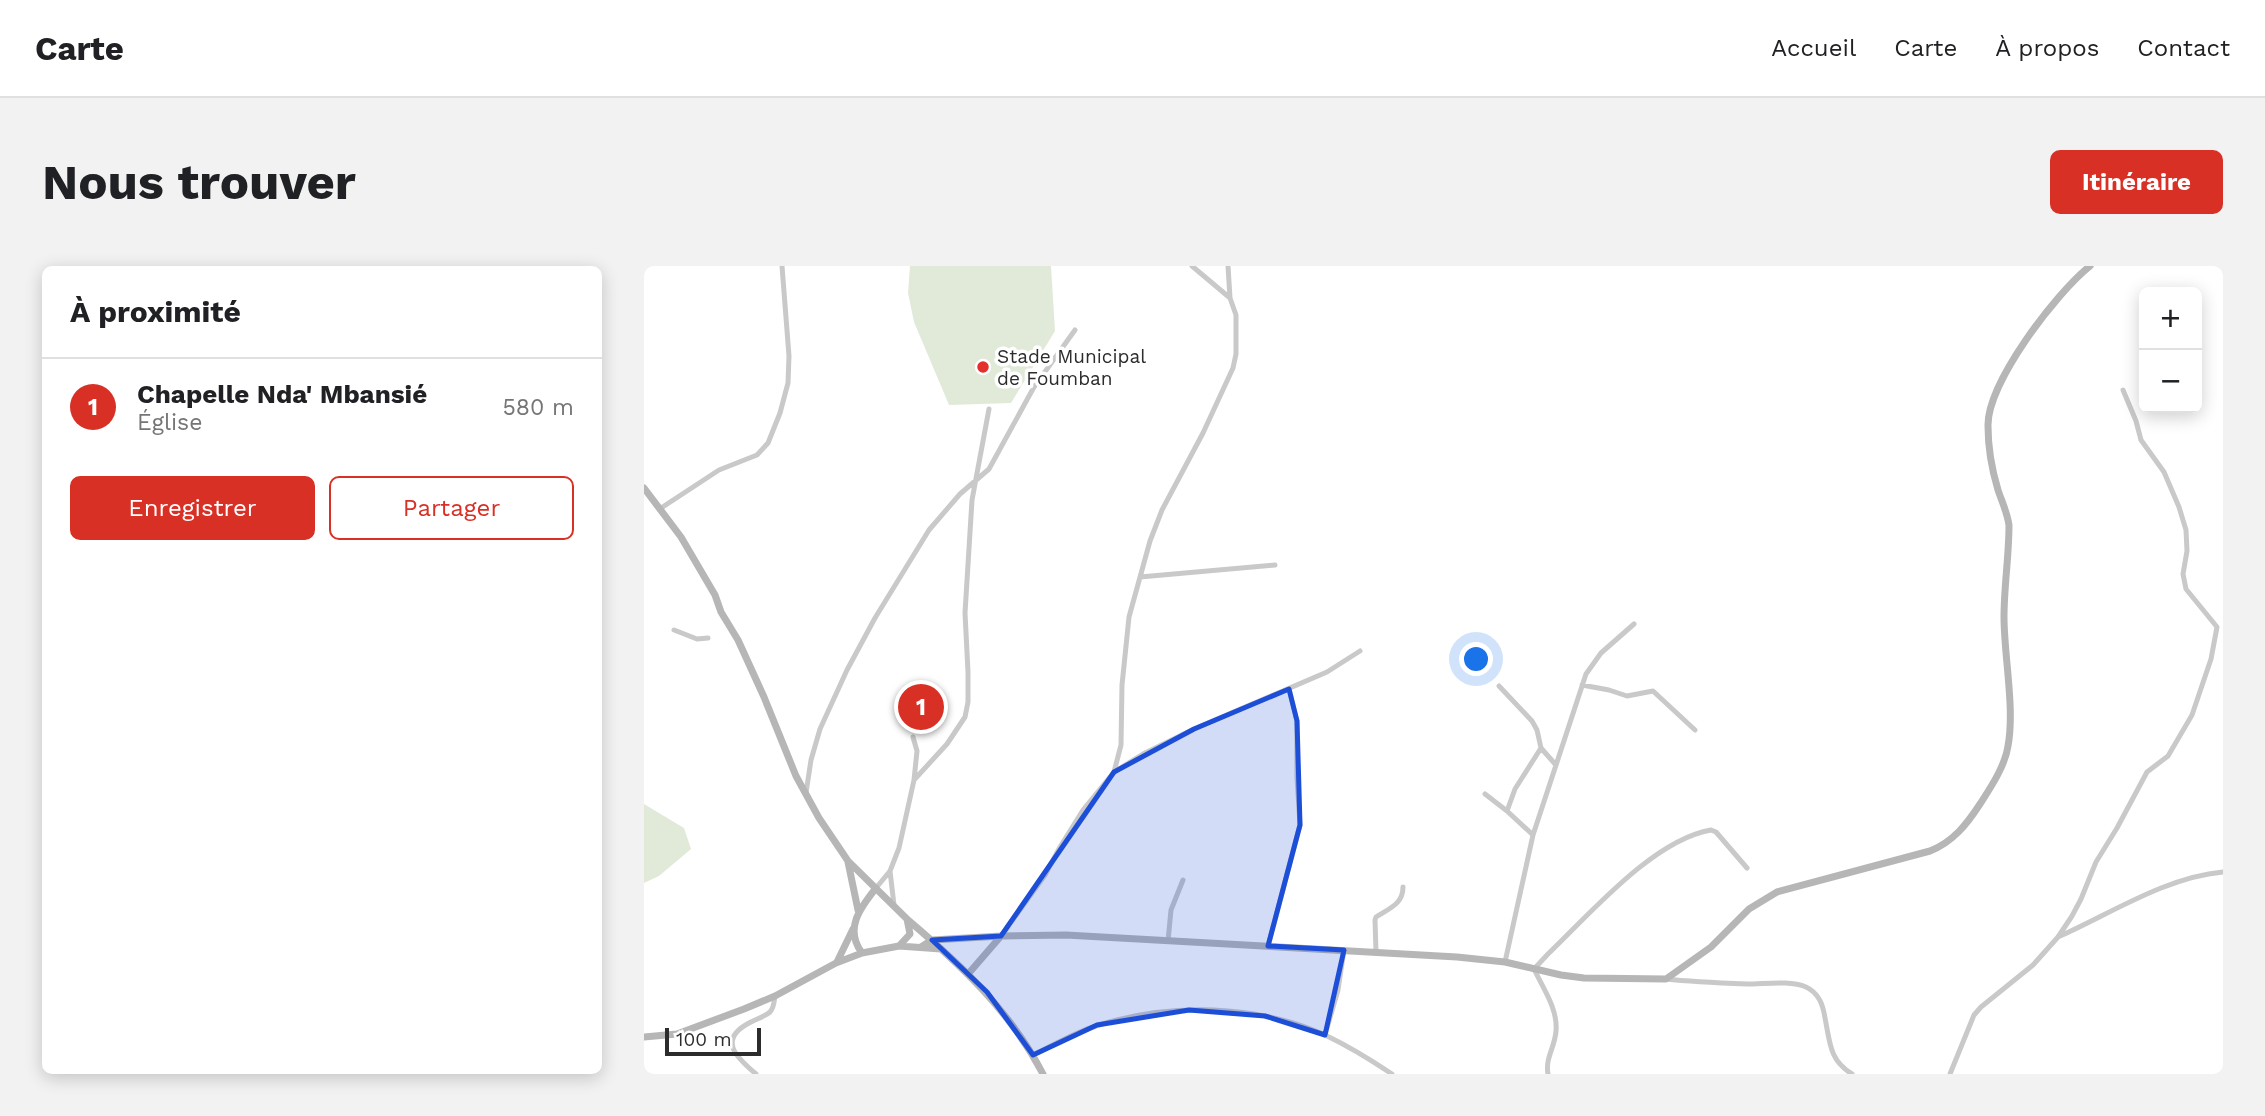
<!DOCTYPE html>
<html lang="fr">
<meta charset="utf-8">
<style>
body{margin:0;font-family:"Work Sans",sans-serif;background:#f2f2f2;color:#202124}
.controls{position:absolute;right:21px;top:21px;display:grid;overflow:hidden;border-radius:10px;box-shadow:0 4px 18px #0003}
.controls button{width:63px;height:63px;display:grid;place-items:center;padding:0;border:0;border-bottom:2px solid #e0e0e0;background:#fff;color:#202124;font:35px sans-serif}
.scale{position:absolute;left:21px;bottom:18px;width:96px;box-sizing:border-box;padding-left:7px;border:4px solid #2c2c2c;border-top:0;font-size:19px;line-height:24px;white-space:nowrap;color:#2c2c2c;-webkit-text-stroke:5px #fff;paint-order:stroke}
.you{position:absolute;left:833px;top:394px;width:24px;height:24px;margin:-18px;border:5px solid #fff;border-radius:50%;background:#1a73e8;box-shadow:0 0 0 10px #1a73e833}
.badge{display:grid;place-items:center;width:46px;height:46px;border-radius:50%;background:#d93025;color:#fff;font-size:23px;font-weight:700}
.pin{position:absolute;translate:-50% -50%;border:4px solid #fff;box-shadow:0 2px 7px #0006}
.list{margin:0;padding:0;list-style:none}
h2{display:flex;justify-content:space-between;align-items:center;height:91px;margin:0;padding:0 28px;font-size:30px}
h2 small{font-size:23px;font-weight:400;color:#757577}
.list li{display:grid;grid-template-columns:46px 1fr auto;gap:21px;align-items:center;box-sizing:border-box;height:98px;padding:0 28px;border-top:2px solid #e0e0e0}
.list b{display:block;font-size:26px;white-space:nowrap}
.list p{margin:0;font-size:23px;white-space:nowrap;color:#757577}
.list em{font-size:23px;font-style:normal;color:#757577}
.actions{display:flex;gap:14px;padding:21px 28px}
.actions a{flex:1;padding:16px 0;border:2px solid #d93025;border-radius:10px;text-align:center;font-size:24px;color:#d93025}
.actions .main{background:#d93025;color:#fff}
.map{position:relative;flex:none;width:1579px;height:808px;overflow:hidden;border-radius:10px}
header{display:flex;align-items:center;gap:42px;box-sizing:border-box;height:98px;padding:0 35px;background:#fff;border-bottom:2px solid #e0e0e0}
header strong{font-size:33px}
nav{display:flex;gap:38px;margin-inline-start:auto;font-size:24px}
.intro{display:flex;align-items:center;justify-content:space-between;box-sizing:border-box;height:168px;padding:0 42px}
h1{margin:0;font-size:49px}
.button{padding:18px 32px;border-radius:10px;background:#d93025;color:#fff;font-size:24px;font-weight:700}
main{display:flex;gap:42px;padding:0 42px}
aside{flex:1;background:#fff;border-radius:10px;box-shadow:0 4px 18px #0003}
.map>svg:first-child{display:block}
</style>
<header>
<strong>Carte</strong>
<nav><a>Accueil</a><a>Carte</a><a>À propos</a><a>Contact</a></nav>
</header>
<div class="intro"><h1>Nous trouver</h1><a class="button">Itinéraire</a></div>
<main>
<aside>
<h2>À proximité<small></small></h2>
<ul class="list">
<li><span class="badge">1</span><div><b>Chapelle Nda' Mbansié</b><p>Église</p></div><em>580 m</em></li>
</ul>
<div class="actions"><a class="main">Enregistrer</a><a>Partager</a></div>
</aside>
<div class="map">
<svg width="1579" height="808" viewBox="0 0 1579 808">
<rect width="100%" height="100%" fill="#fff"/>
<!-- green -->
<path fill="#e1ead9" d="M266,0H407L411,65L367,137L305,139L270,56L264,27Z
M0,538L40,562L47,583L15,610L0,617Z"/>
<g fill="none" stroke-linecap="round" stroke-linejoin="round">
<!-- street -->
<path stroke="#c9c9c9" stroke-width="5" d="M548,0L586,32
M17,242L75,204L113,189L124,177L136,147L144,117L145,90L138,0
M496,311L631,299
M30,364L53,373L64,372
M938,419L965,424L983,430L1009,425L1051,464
M855,420L888,455L893,464L897,482L911,498
M269,471L273,485L270,514
M470,506L477,479L478,419L485,351L506,275L518,244L559,167L589,102L592,88V49L586,32L584,0
M162,527L167,494L176,463L203,404L231,352L285,264L316,228L345,203L390,121L431,64
M841,528L863,545
M889,569L863,545L871,523L897,482
M246,605L250,639
M232,622L246,605L255,582L270,514L303,478L321,451L324,436V406L321,347L328,234L345,143
M357,670L401,609L416,581L439,544L470,506L499,488L550,463L683,406L716,385
M1414,671C1466,648 1522,611 1579,606
M524,675L527,644L539,614
M624,680L656,559L653,511V455L645,423
M732,686L731,654L732,651C746,642 759,638 759,621
M861,696L889,569L942,408L957,387L990,358
M1022,713C1049,716 1076,717 1103,718C1121,718 1146,714 1162,721C1175,727 1179,739 1181,752C1186,776 1185,794 1208,808
M681,769L694,724L700,684
M389,789C410,779 430,767 452,760C525,736 614,738 683,770C706,781 727,794 748,808
M112,808C93,792 73,774 105,757C112,753 120,751 126,746C130,742 130,736 131,730
M904,808C901,792 911,781 912,765C914,743 899,722 890,703L904,688C946,648 1009,574 1067,564L1072,566L1103,602
M1306,808L1330,749L1337,741L1389,699L1414,671L1428,650L1437,633L1452,596L1473,562L1503,506L1524,490L1548,449L1567,393L1573,361L1542,323L1539,308L1543,285L1542,264L1535,241L1520,206L1497,174L1492,155L1479,124"/>
<!-- secondary -->
<path stroke="#b6b6b6" stroke-width="7" d="M0,222L37,271L71,329L77,346L94,374L120,431L152,510L175,552L204,595L263,653L266,668L255,680
M204,596L214,644
M264,654C317,699 367,746 399,808
M277,681L288,674L357,670L422,669L813,691L861,696L917,709L940,712L1022,713L1067,681L1105,643L1133,626L1286,585C1309,576 1323,558 1336,538C1347,521 1361,500 1364,480C1371,442 1360,390 1360,351C1360,320 1365,290 1365,259C1363,246 1358,236 1354,224C1348,204 1344,180 1344,160C1343,117 1412,27 1446,0
M218,687C200,663 216,642 232,622
M193,696L209,663
M325,707L357,670
M0,771L33,768L100,743L131,730L192,697L218,687L255,680L297,683"/>
</g>
<!-- marked area -->
<path fill="#1d4ed8" fill-opacity="0.2" stroke="#1d4ed8" stroke-width="5" stroke-linejoin="round" d="M645,423L653,455L656,559L624,680L700,684L681,769L621,750L545,744L453,759L389,789L343,726L288,674L357,670L470,506L550,463Z"/>
<!-- markers -->
<circle fill="#e4302d" stroke="#fff" stroke-width="2.5" cx="339" cy="101" r="7"/>
<g text-anchor="middle" dominant-baseline="central" stroke-width="7" stroke-linejoin="round" paint-order="stroke">
<!-- poi labels -->
<g font-size="19" fill="#2c2c2c" stroke="#fff" text-anchor="start">
<text x="353" y="90">Stade Municipal<tspan x="353" dy="22">de Foumban</tspan></text>
</g>
</g>
</svg>
<div class="controls">
<button>+</button>
<button>−</button>
</div>
<div class="scale">100 m</div>
<div class="you"></div>
<div class="pin badge" style="left:277px;top:441px">1</div>
</div>
</main>
